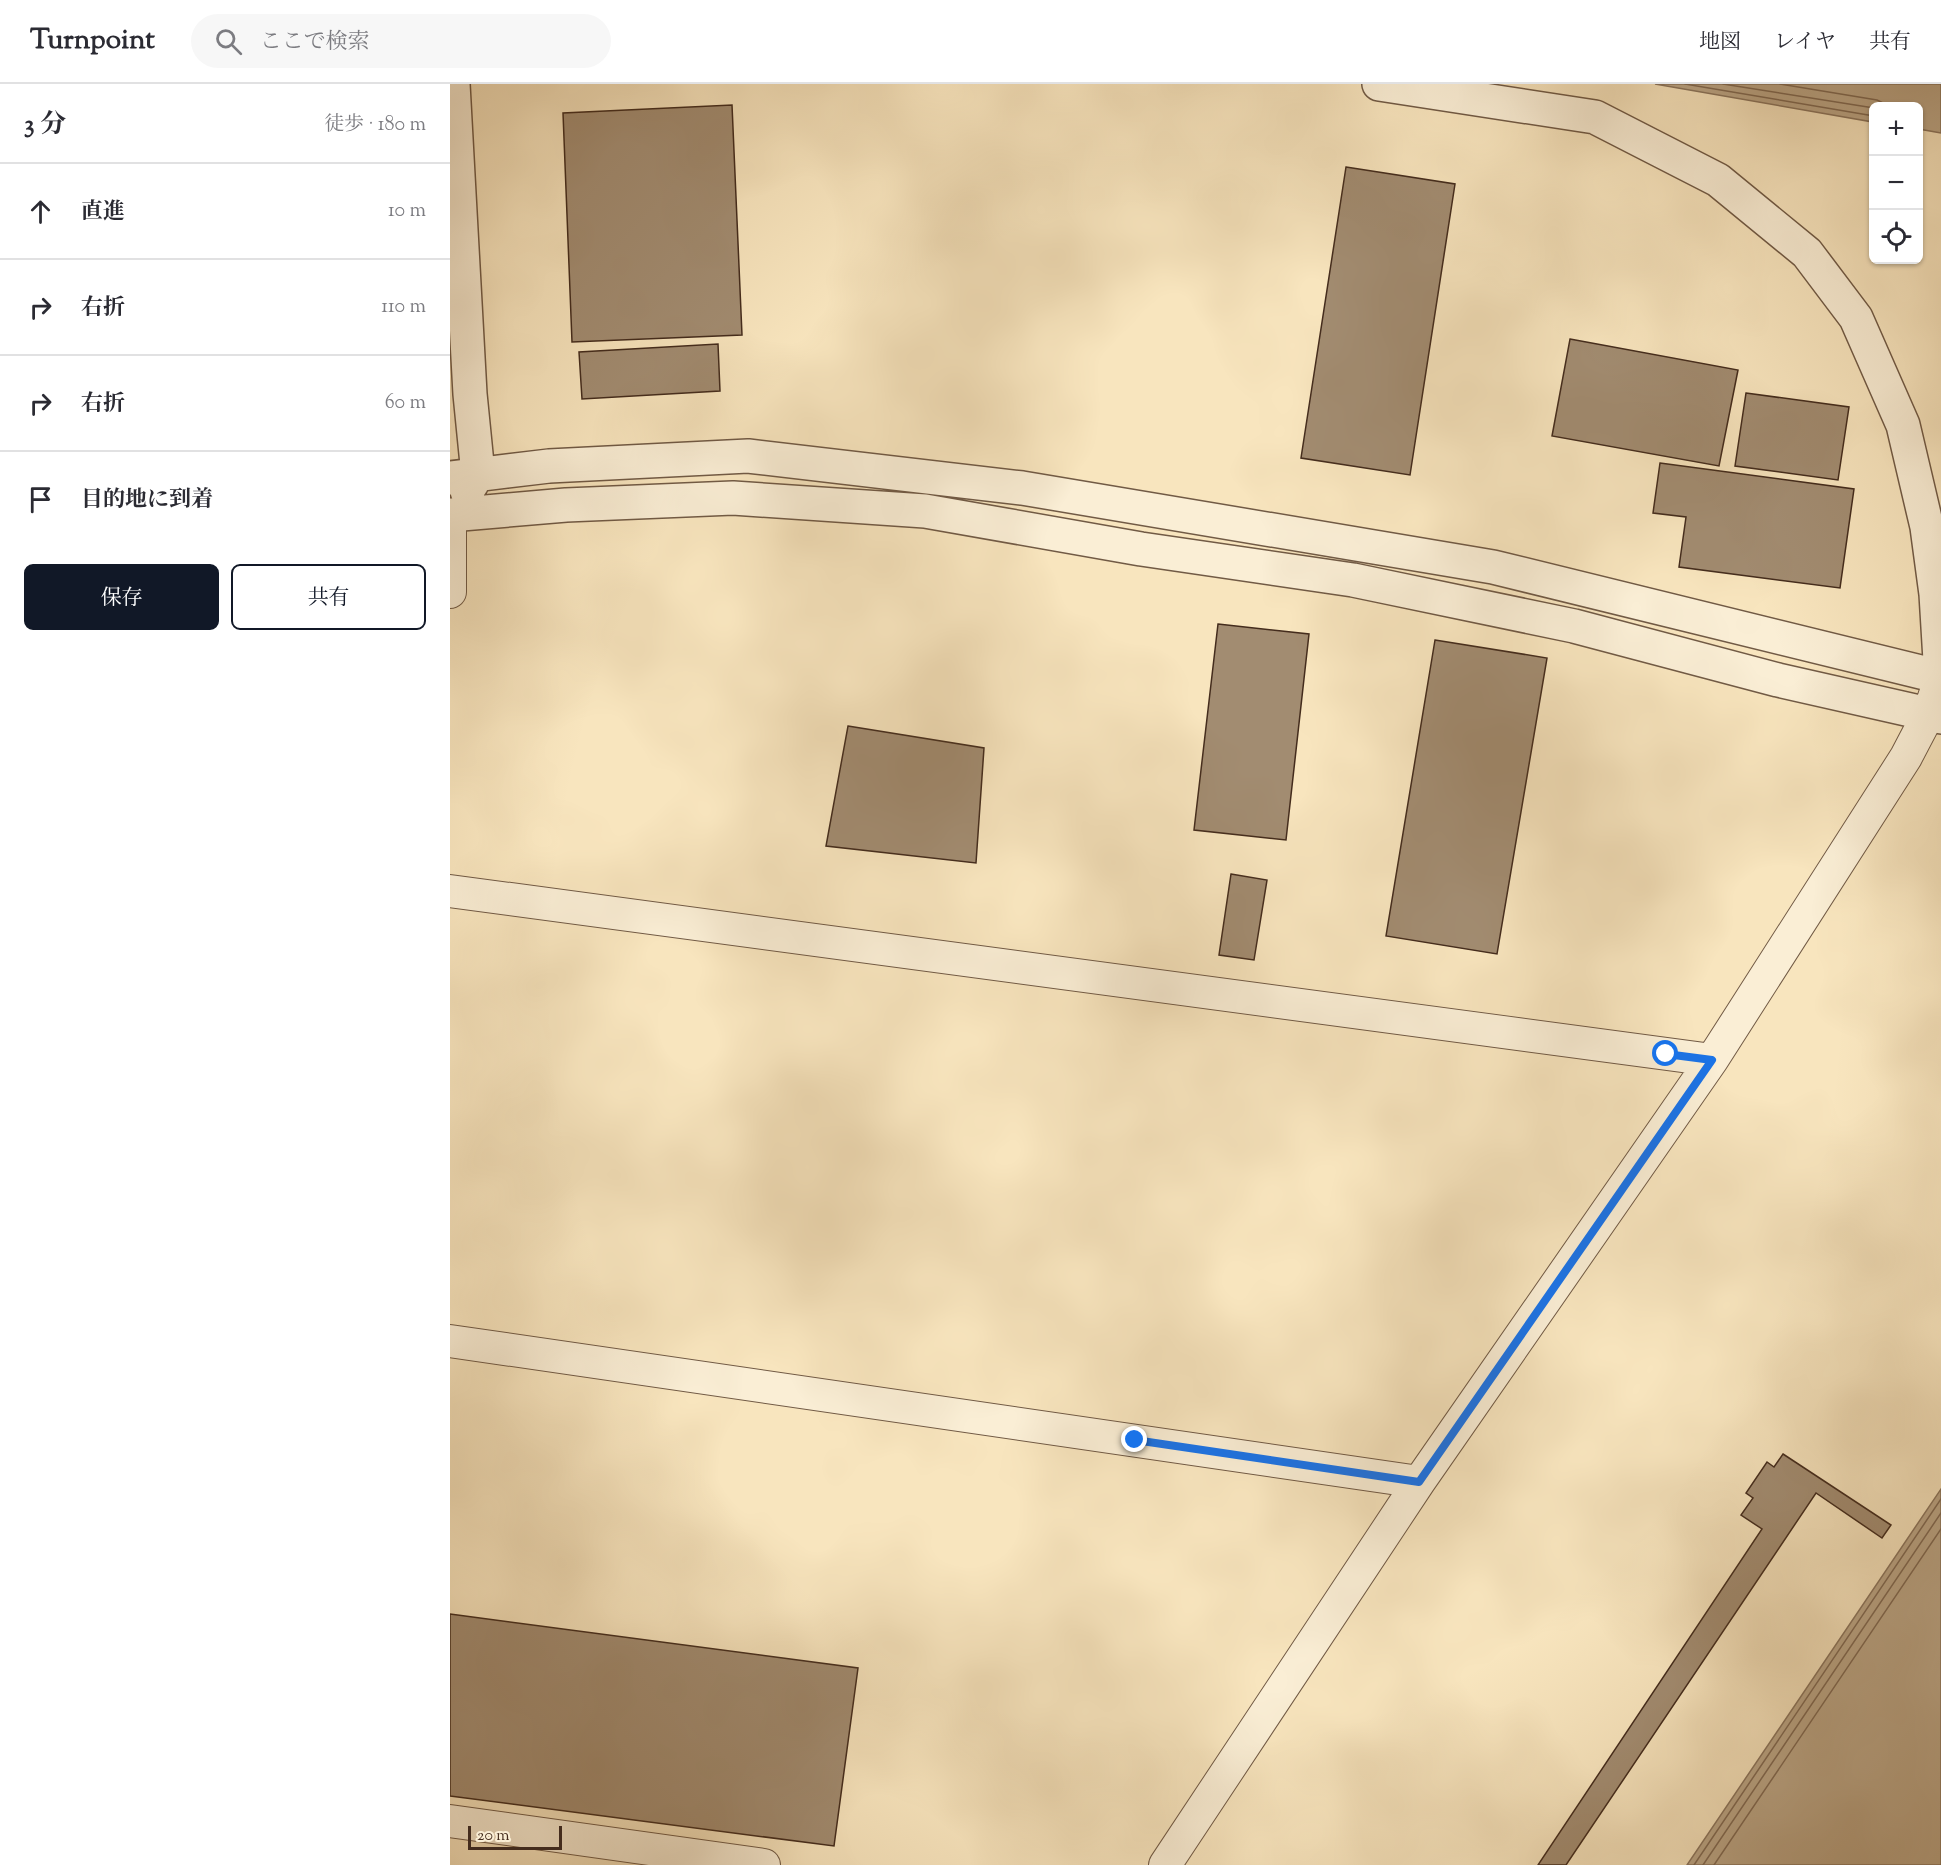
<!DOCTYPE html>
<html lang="ja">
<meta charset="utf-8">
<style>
body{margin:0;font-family:"Sorts Mill Goudy","Noto Serif JP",serif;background:#f7f7f7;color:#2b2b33}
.controls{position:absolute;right:18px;top:18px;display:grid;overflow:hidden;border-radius:9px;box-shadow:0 2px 4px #0004}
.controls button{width:54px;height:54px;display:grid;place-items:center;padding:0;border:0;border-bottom:2px solid #e1e1e2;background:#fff;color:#2b2b33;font:30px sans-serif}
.scale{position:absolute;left:18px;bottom:15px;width:94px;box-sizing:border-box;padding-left:6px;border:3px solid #442c1d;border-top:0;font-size:16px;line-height:21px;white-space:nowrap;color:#442c1d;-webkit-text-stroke:4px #faeed5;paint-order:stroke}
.stop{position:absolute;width:18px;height:18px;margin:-14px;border:4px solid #1a73e8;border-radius:50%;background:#fff}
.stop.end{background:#1a73e8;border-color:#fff;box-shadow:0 2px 6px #0008}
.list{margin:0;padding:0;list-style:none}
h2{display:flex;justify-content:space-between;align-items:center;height:78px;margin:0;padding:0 24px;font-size:26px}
h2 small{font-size:20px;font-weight:400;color:#7c7c81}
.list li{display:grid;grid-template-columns:39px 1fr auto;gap:18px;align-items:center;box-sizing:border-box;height:96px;padding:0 24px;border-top:2px solid #e1e1e2}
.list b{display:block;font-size:22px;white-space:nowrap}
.list em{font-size:20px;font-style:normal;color:#7c7c81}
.actions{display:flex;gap:12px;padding:18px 24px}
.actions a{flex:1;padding:14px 0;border:2px solid #111827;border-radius:9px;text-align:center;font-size:21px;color:#111827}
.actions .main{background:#111827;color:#fff}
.icon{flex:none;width:33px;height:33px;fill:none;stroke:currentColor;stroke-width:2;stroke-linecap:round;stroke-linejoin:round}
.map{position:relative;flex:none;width:1491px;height:1781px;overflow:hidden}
header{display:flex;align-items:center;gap:36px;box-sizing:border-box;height:84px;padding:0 30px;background:#fff;border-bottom:2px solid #e1e1e2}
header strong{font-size:28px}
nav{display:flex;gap:33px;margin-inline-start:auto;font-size:21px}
.search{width:420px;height:54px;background:#f7f7f7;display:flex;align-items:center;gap:15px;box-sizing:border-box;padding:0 21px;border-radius:33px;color:#7c7c81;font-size:22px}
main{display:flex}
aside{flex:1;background:#fff}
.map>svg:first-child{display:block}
</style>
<header>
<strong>Turnpoint</strong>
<div class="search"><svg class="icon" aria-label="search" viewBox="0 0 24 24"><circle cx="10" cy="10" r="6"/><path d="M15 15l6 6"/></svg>ここで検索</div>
<nav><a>地図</a><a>レイヤ</a><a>共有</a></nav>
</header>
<main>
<aside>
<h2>3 分<small>徒歩 · 180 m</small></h2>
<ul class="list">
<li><svg class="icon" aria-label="ahead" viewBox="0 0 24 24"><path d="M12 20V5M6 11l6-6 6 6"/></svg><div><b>直進</b></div><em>10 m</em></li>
<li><svg class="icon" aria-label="right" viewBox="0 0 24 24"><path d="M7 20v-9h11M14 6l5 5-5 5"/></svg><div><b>右折</b></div><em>110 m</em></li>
<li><svg class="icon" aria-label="right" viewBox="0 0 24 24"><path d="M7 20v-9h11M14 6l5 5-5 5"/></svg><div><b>右折</b></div><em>60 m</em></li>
<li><svg class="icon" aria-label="arrive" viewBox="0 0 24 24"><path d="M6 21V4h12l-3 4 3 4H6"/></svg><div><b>目的地に到着</b></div></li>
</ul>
<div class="actions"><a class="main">保存</a><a>共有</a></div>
</aside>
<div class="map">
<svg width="1491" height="1781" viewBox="0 0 1491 1781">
<rect width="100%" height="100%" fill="#f8e5be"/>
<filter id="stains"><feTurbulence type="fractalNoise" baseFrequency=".00333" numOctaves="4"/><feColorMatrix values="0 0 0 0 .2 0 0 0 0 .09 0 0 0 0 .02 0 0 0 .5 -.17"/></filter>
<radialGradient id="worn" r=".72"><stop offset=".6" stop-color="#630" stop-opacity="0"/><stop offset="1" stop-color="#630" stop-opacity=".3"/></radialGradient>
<!-- water -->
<path fill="#bba687" stroke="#8b755d" stroke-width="1.5" d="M1205,0H1491V49L1469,45L1468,22H1424L1423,38Z
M1491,1405V1781H1237Z"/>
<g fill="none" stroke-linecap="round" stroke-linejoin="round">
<!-- shore -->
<path stroke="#806952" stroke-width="1.5" d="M1235,0L1424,32
M1273,0L1424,24
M1330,0L1427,16L1439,22
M1244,1781L1491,1415
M1253,1781L1491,1429
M1264,1781L1491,1445"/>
</g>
<!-- building -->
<path fill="#a28c71" stroke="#442c1d" stroke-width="1.5" d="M282,21L292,251L122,258L113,29Z
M896,83L1005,100L960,391L851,374Z
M1120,255L1288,286L1269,382L1102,352Z
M268,260L270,307L132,315L129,268Z
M1296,309L1399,323L1388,396L1285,382Z
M1210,379L1404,405L1390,504L1229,483L1236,433L1203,429Z
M768,540L859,550L836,756L744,746Z
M985,556L1097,574L1047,870L936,852Z
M398,642L534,664L526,779L376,762Z
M781,790L817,796L804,876L769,871Z
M1333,1370L1441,1441L1432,1454L1366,1409L1116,1781H1088L1312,1445L1291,1431L1303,1414L1296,1409L1317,1378L1324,1383Z
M0,1530L408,1584L384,1762L0,1712Z"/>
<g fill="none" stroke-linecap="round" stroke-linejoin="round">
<defs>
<path id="minor" d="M0,508V431
M0,807L1262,976
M0,1257L969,1398
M0,1737L314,1781
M715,1781L969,1398L1262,976L1456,673L1478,631L1491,593"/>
<path id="tertiary" d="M3,0L20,310L28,390L17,407
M929,0L1145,33L1268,96L1357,169L1406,234L1453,341L1477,443L1486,510L1491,593
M0,394L99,382L298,372L572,404L1043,483L1491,593
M0,431L116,421L283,414L475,427L691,465L903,496L1124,542L1328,596L1491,633"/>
</defs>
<!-- minor casing -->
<use href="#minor" stroke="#715a45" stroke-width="34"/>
<!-- tertiary casing -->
<use href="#tertiary" stroke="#715a45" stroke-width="36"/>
<!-- minor -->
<use href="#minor" stroke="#faeed5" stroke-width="32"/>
<!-- tertiary -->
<use href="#tertiary" stroke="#faeed5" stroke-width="33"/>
</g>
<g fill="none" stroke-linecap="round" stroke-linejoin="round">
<!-- route -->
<path stroke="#1a73e8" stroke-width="8" d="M685,1356L969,1398L1262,976L1216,970"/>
</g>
<rect width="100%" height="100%" filter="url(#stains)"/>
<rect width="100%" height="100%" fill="url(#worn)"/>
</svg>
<div class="controls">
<button>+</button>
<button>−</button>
<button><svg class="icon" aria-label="locate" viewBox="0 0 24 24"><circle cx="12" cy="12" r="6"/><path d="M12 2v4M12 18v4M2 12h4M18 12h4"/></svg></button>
</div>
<div class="scale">20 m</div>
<div class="stop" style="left:1216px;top:970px"></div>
<div class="stop end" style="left:685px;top:1356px"></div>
</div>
</main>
